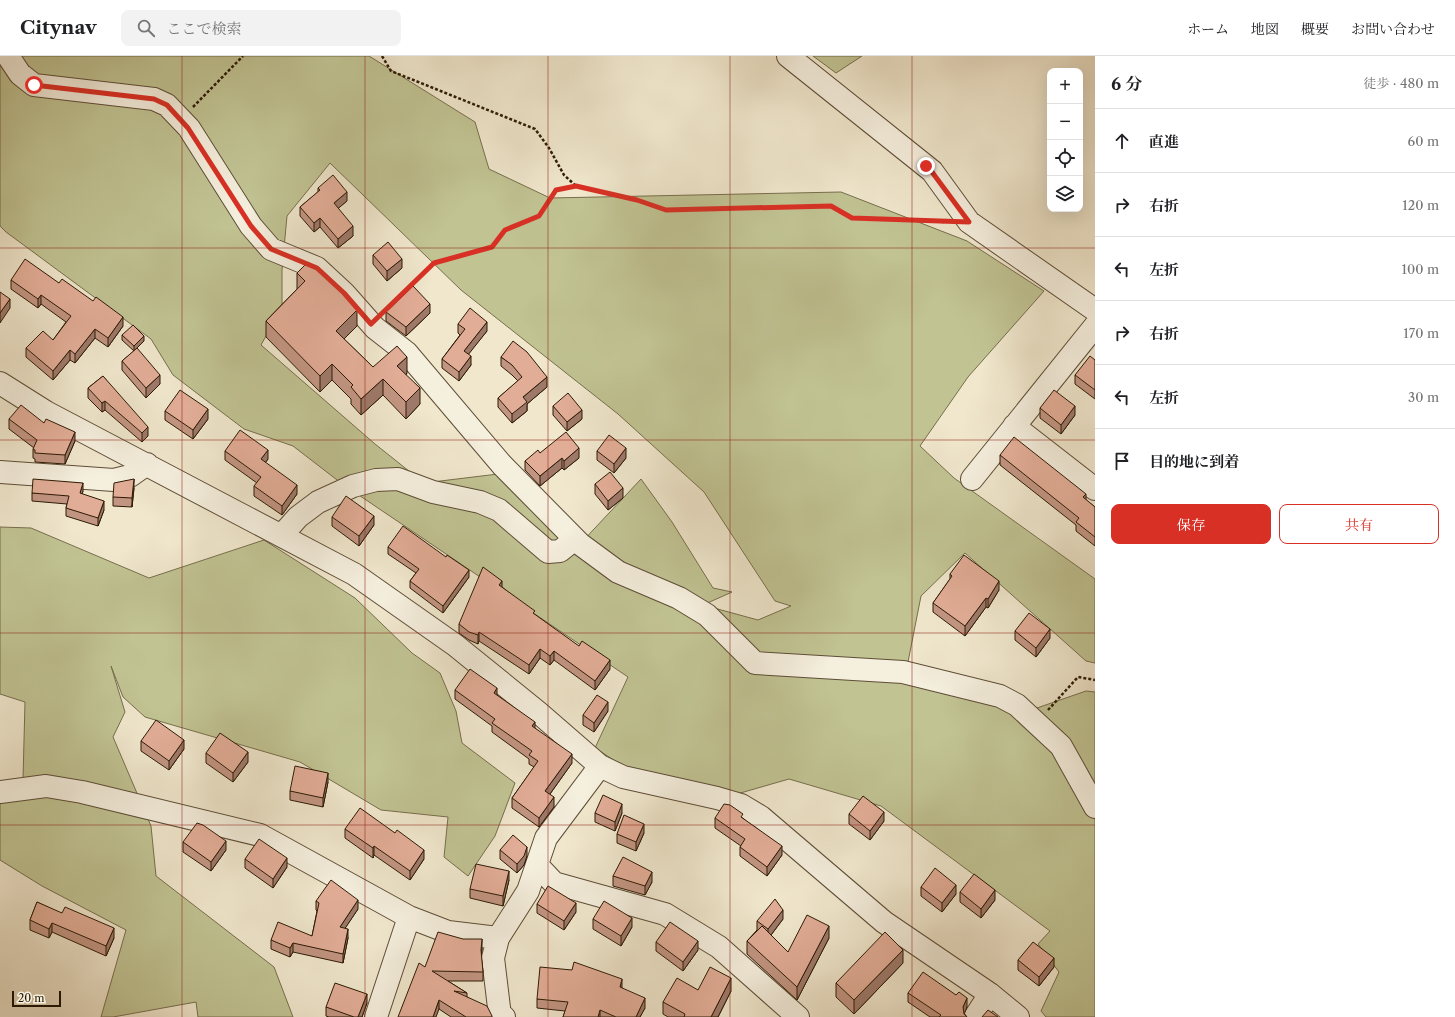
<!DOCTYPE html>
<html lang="ja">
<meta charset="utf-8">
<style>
body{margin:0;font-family:"Libre Caslon Text","Noto Serif JP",serif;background:#f2f2f2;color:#202124}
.controls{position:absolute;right:12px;top:12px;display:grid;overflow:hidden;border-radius:8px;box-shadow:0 4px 16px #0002}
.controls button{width:36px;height:36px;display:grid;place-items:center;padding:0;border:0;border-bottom:1px solid #e0e0e0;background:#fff;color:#202124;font:20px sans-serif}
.scale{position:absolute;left:12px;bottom:10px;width:49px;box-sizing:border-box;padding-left:4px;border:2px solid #2d1a05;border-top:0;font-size:11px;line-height:14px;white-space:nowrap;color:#2d1a05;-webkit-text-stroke:3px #f5efde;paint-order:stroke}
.stop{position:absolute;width:12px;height:12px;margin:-9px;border:3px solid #d93025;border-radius:50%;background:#fff}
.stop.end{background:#d93025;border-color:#fff;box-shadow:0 1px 4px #0008}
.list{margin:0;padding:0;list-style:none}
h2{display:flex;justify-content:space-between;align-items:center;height:52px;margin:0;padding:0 16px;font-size:17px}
h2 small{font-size:13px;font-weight:400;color:#757577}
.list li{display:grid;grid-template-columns:26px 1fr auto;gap:12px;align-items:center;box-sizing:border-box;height:64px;padding:0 16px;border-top:1px solid #e0e0e0}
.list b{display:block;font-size:15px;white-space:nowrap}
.list em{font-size:13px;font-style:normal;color:#757577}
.actions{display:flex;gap:8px;padding:12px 16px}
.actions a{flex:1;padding:9px 0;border:1px solid #d93025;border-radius:8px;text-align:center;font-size:14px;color:#d93025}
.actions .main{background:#d93025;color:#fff}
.icon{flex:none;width:22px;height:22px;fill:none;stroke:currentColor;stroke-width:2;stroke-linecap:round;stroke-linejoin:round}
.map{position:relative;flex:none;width:1095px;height:961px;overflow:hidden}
header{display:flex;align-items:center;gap:24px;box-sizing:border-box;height:56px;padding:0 20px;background:#fff;border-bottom:1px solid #e0e0e0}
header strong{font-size:19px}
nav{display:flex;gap:22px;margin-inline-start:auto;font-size:14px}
.search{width:280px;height:36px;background:#f2f2f2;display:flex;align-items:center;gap:10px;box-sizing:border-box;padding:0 14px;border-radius:8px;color:#757577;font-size:15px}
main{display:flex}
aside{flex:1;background:#fff}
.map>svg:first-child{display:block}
</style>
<header>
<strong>Citynav</strong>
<div class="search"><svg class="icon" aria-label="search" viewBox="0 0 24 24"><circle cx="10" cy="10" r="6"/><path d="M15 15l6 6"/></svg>ここで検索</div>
<nav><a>ホーム</a><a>地図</a><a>概要</a><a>お問い合わせ</a></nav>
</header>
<main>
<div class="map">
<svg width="1095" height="961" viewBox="0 0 1095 961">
<rect width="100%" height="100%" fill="#f0e7cd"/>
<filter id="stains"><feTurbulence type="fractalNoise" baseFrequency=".005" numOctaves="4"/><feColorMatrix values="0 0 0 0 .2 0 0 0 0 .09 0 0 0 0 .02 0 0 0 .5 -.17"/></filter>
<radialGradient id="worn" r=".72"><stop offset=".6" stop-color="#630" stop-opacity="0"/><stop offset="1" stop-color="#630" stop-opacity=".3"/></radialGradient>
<!-- green -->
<path fill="#c1c393" stroke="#776e4c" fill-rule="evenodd" d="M0,0H369L475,66L489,113L550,142L841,136L967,185L1044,235L968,321L920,390L954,422L1095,523V607L1086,605L965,497L921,540L908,606L1007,631L1034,653L1086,635L1095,636V961H1046L1041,955L1059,916L1038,888L1050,875L881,750L789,723L730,740L634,717L595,692L628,621L341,427L293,390L244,373L173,319L151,283L6,176L0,170ZM330,107L461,234L618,358L704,436L775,545L791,550L758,564L703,549L732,536L713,532L672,466L641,423L580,488L612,524L573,496L498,418L424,427L375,388L261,289L282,251V214L287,160Z
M813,0H862L836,17Z
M0,471L31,472L149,522L264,484L355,542L412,597L440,617L456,655L462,687L515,727L495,780L468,820L444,801L448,761L381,754L300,706L145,661L123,641L111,610L125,656L113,681L151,770L156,820L274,911L293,961H198L196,946L113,961H101L126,874L42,830L0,804V734L23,724L25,646L0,638Z"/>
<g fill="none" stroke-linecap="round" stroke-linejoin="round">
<defs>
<path id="minor" d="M8,0L20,18L34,29L154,43L167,49L189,72L251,170L271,193L317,212L344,237L375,272L407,297L502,409L580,488L618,516L679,542L707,559L755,607L903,616L1000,640L1017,649L1061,690L1095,751
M788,0L932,115L969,166L1095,254
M0,327L46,356L354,518L455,589L539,657L600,710L623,721L717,742L741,749L761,761L884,866L990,938L1018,961
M1014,370L1095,433
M0,416L114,424L130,420L147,408
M972,423L1095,270
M282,479L298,461L318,446L353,430L376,424L398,423L433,436L480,446L499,454L548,496L560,495L575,483
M0,736L46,730L82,736L260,779L409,861L448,876L498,882
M537,809L554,827L665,858L719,891L798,961
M376,961L409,861
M504,961L500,960L493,902L498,882L528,835L546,782L600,710
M975,961L990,938"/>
</defs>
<!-- minor casing -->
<use href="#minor" stroke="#5e4d37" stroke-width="24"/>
<!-- path -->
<path stroke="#2d1a05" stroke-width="2.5" stroke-dasharray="3 2" stroke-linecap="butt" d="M382,0L391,15L535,73L549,92L564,119L576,130L637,144L666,154L831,150L852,162L946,166
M193,51L243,0
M385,255L434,207L492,191L505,174L539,160L555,134L575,130
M1048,654L1078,621L1095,624"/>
<!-- minor -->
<use href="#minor" stroke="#f5efde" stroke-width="22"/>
</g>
<!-- wall -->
<path fill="#c29582" stroke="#2d1a05" d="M318,132L347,145L338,152L353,180L338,192L320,171L314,176L300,160V151L318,136Z
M373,199L402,212L387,225L373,208Z
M297,217L357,270L344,283L373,311L407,317L406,319L420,348L406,363L383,339L361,359L351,348V343L332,324L320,336L266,281V265L297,233Z
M11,224L59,227L123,270L108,291L95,282L75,307L70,304L53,324L26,301V292L53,284L66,266L41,248L38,252L11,233Z
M386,256L430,257L406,280L386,265Z
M458,268L487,275L468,298L471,309L459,325L442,312V303L460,279L458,277Z
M122,279L144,285L135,294L160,328L146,342L122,314V305L134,295L122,284Z
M501,301L547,331L527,348V355L512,367L498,351V342L518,325L512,319L501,310Z
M1095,304V343L1075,328V319Z
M103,320L148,380L142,386L105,354L102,356L88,342V332Z
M553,350L582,363L567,375L553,359Z
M1040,352L1075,359L1061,378L1040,362Z
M165,355L208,363L193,383L165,364Z
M9,363L44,367L75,385L65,408L35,406V403L33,402V393L34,392L9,373Z
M225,395L268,403L265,407L297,438L282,459L254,440V430L257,427L225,404Z
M597,395L626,402L614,417L597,404Z
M540,397L579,402L564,414L562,412L540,430L525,414V405Z
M1000,399L1086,444L1095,451V490L1076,475V469L1000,409Z
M595,428L623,442L608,454L595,438Z
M134,432L132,451L113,450V441Z
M83,435L82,438L104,454L98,470L66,460V452L67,448L32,445V437Z
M332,461L374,469L359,490L332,470Z
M388,491L469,521L443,557L410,532V525L416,517L388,498Z
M950,518L999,534L988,552L986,551L965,580L933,556V547L950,523Z
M502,531L535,559L610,613L595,634L554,604L550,609L540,602L529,618L479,585L478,588L469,584L459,577V568Z
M1015,575L1050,582L1036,601L1015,584Z
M455,634L497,639L535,672L572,707L550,738L554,751L539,771L512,752V742L534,711L529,708V703L492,676V670L455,643Z
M608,655L594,676L583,669V659Z
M141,685L184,693L169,714L141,695Z
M206,697L248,706L233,726L206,707Z
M328,726L323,751L290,744V735Z
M595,757H622L615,775L595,766Z
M849,758L884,765L870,784L849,768Z
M715,762H743L782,799L767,820L740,800V791L741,790L715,772Z
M345,773L424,803L410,824L374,799L373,802L345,782Z
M644,777L636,795L617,787V778Z
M183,786L226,794L211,815L183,796Z
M500,794L527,800L524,809L517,817L500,803Z
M245,803L287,811L273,832L245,812Z
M613,820L652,826L645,839L613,830Z
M509,824L503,850L470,842V833Z
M921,831L956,838L942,856L921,840Z
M960,836L995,844L981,862L960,846Z
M316,845L358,853L345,872L348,882L343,907L293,896L290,901L271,893V884L312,880L317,855L316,854Z
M37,846L114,882L106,900L52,876L49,882L30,874V864Z
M537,848L576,856L564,874L537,857Z
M593,863L632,871L621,890L593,873Z
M783,863L771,879L788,896L829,882L797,944L747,898V885L757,874V865Z
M656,886L698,894L683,915L656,895Z
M482,893L481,899L483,916V925H448L467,937V941L492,961H451L439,953L425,911Z
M1018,904L1054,911L1039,930L1018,914Z
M903,907L854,958L836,941V927Z
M622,932L645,952L640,961H563L565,955L537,952V943Z
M698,934L731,935L718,961H668L663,958V946Z
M908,937L956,939L967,951L964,957L967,961H930L908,946Z
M367,947L362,961H329L326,960V951Z"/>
<!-- shaded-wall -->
<path fill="#9e796a" stroke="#2d1a05" d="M347,136V145L334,156V147Z
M320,162V171L314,176V167Z
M353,170V180L338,192V183Z
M402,203V212L387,225V215Z
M41,239V248L38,252V243Z
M10,243V252L0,267V257Z
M430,248V257L406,280V271Z
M357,254V270L336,291V275Z
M123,261V270L108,291V282Z
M487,266V275L464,304V295Z
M95,273V282L75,307V298Z
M144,280V285L134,295V290Z
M70,294V304L53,324V315Z
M471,300V309L459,325V316Z
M407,301V317L397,326V310Z
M332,308V324L320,336V320Z
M160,319V328L146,342V332Z
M547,321V331L527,348V355L512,367V358L523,341Z
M383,323V339L361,359V343Z
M420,332V348L406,363V346Z
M105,345V354L102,356V347Z
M1075,350V359L1061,378V369Z
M208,353V363L193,383V374Z
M582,354V363L567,375V366Z
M148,371V380L142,386V377Z
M75,376V385L65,408V399Z
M579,392V402L564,414V405Z
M626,392V402L614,417V408Z
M268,394V403L261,413V403Z
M562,402V412L540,430V420Z
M134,423V432L132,451V442Z
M83,427V435L80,446V437Z
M297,429V438L282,459V450Z
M623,432V442L608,454V445Z
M1086,438V447L1083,441Z
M104,445V454L98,470V462Z
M374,460V469L359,490V480Z
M469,514V521L443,557V550Z
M502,525V534L499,529Z
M999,525V534L988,552V543Z
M986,542V551L965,580V570Z
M1050,573V582L1036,601V592Z
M479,576V585L478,588V579Z
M540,593V602L529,618V609Z
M554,595V604L550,609V600Z
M610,604V613L595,634V625Z
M497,632V642L494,637Z
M608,646V655L594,676V667Z
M535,666V675L532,670Z
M184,684V693L169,714V705Z
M248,696V706L233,726V717Z
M572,698V707L545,745V735Z
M328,717V726L323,751V742Z
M554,741V751L539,771V762Z
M622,748V757L615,775V766Z
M884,756V765L870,784V775Z
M644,768V777L636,795V786Z
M226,785V794L211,815V806Z
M374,790V799L373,802V792Z
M782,790V799L767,820V811Z
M527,791V800L524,809L517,817V808Z
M424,794V803L410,824V815Z
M287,802V811L273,832V823Z
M509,815V824L503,850V840Z
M652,816V826L645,839V830Z
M956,829V838L942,856V847Z
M995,834V844L981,862V853Z
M358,844V853L340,880V871Z
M576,847V856L564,874V865Z
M783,854V863L768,883V873Z
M632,862V871L621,890V880Z
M52,867V876L49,882V873Z
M829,870V882L797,944V931Z
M114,872V882L106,900V890Z
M348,873V882L343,907V898Z
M482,883V893L481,903V894Z
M698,885V894L683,915V906Z
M293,887V896L290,901V892Z
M903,894V907L854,958V944Z
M1054,902V911L1039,930V921Z
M731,922V935L718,961H711Z
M622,923V932L620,931Z
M367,938V947L362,961H358Z
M645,942V952L640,961H636Z
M967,942V951L963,961V951Z
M439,944V953L436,961H433Z
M600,954V961H598Z"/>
<!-- building -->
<path fill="#e2ad97" stroke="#2d1a05" d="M333,119L347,136L334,147L353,170L338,183L320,162L314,167L300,151L320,134L318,132Z
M388,186L402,203L387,215L373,199Z
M25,203L59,227L62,223L93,245L96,241L123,261L108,282L95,273L75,298L70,294L53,315L26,292L43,275L53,284L71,260L41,239L38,243L11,224Z
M308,206L335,229L357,254L336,275L373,311L397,290L407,301L397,310L420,332L406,346L383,323L361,343L351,331L353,329L332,308L320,320L266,265L305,225L297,217Z
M413,230L430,248L406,271L386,256Z
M0,236L10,243L0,257Z
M470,252L487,266L464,295L471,300L459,316L442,303L465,273L458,268Z
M133,269L144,280L134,290L122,279Z
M513,285L527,296L547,321L523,341L527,346L512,358L498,342L522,321L512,309L501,301Z
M137,292L160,319L146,332L122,305Z
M1090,300L1095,304V334L1075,319Z
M103,320L148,371L142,377L105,345L102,347L88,332Z
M180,334L208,353L193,374L165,355Z
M1054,334L1075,350L1061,369L1040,352Z
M568,337L582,354L567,366L553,350Z
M21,349L44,367L46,363L75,376L65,399L35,397V394L33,393L37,384L9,363Z
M240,374L268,394L261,403L297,429L282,450L254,430L261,421L225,395Z
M566,376L579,392L564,405L562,402L540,420L525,405L538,394L540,397Z
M609,379L626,392L614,408L597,395Z
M1014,381L1086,438L1083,441L1095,451V481L1076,466L1079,462L1000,399Z
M610,416L623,432L608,445L595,428Z
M33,423L83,427L80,437L104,445L98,462L66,452L69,440L32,437Z
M134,423L132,442L113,441L114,427Z
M346,440L374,460L359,480L332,461Z
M403,470L446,501L447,499L469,514L443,550L410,525L419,513L388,491Z
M964,499L999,525L988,543L986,542L965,570L933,547L952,520L950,518Z
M483,511L502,525L499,529L535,555L533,557L579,590L582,585L610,604L595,625L554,595L550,600L540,593L529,609L479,576L478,579L469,576L459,568Z
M1029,557L1050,573L1036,592L1015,575Z
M470,613L497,632L494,637L535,666L532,670L572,698L545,735L554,741L539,762L512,742L538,705L529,699L532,695L492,667L495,663L455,634Z
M597,639L608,646L594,667L583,659Z
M156,664L184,684L169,705L141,685Z
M220,677L248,696L233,717L206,697Z
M295,710L328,717L323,742L290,735Z
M603,739L622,748L615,766L595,757Z
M863,740L884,756L870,775L849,758Z
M724,748L730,749L743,758L741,761L782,790L767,811L740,791L745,783L715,762Z
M360,752L395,777L397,774L424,794L410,815L374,790L373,792L345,773Z
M624,759L644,768L636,786L617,778Z
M197,767L203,769L226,785L211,806L183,786Z
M513,779L527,791L524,800L517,808L500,794Z
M259,783L287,802L273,823L245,803Z
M623,801L652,816L645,830L613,820Z
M476,808L509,815L503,840L470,833Z
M935,812L956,829L942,847L921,831Z
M974,818L995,834L981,853L960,836Z
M331,824L358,844L340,871L348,873L343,898L293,887L290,892L271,884L278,866L312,880L319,847L316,845Z
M548,830L576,847L564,865L537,848Z
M775,843L783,854L768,873L757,865Z
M604,845L632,862L621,880L593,863Z
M37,846L62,857L65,851L114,872L106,890L52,867L49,873L30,864Z
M807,859L829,870L797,931L747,885L762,870L788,896Z
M670,866L698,885L683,906L656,886Z
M438,876L463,883H482L481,894L483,916L432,915L467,937L454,935L487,950L492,960V961H466L439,944L433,961H398L419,907L425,911Z
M885,876L903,894L854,944L836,927Z
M1033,886L1054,902L1039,921L1018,904Z
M574,906L622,923L620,931L645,942L636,961H616L600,954L598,961H563L568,946L537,943L540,911L572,914Z
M710,911L731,922L711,961H684L685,958L663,946L677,922L698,934Z
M923,916L956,939L959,936L967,942L963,951L964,958L967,961H939L941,959L908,937Z
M335,927L367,938L358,961H354L326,951Z
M988,954L998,961H982Z"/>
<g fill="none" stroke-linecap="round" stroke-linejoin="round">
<!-- route -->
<path stroke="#d93025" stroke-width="5" d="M34,29L154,43L167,49L188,72L251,170L271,193L317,212L344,237L371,268L434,207L492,191L505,174L539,160L556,134L576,130L637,144L666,154L831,150L852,162L969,166L932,116L926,110"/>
</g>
<!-- grid -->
<path fill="none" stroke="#8f2418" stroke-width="1" stroke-opacity="0.55" d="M182,0V961M365,0V961M548,0V961M730,0V961M912,0V961M0,192H1095M0,384H1095M0,577H1095M0,769H1095"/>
<rect width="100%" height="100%" filter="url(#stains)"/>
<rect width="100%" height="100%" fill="url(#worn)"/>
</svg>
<div class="controls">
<button>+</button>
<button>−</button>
<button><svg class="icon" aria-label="locate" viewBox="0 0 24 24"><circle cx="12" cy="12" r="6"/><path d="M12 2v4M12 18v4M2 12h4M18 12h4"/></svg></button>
<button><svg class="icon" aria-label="layers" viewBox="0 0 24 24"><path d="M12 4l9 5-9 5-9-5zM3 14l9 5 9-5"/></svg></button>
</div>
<div class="scale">20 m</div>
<div class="stop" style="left:34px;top:29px"></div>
<div class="stop end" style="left:926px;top:110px"></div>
</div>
<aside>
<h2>6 分<small>徒歩 · 480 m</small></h2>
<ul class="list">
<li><svg class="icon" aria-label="ahead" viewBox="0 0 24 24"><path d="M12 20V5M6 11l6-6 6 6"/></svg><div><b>直進</b></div><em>60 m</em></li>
<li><svg class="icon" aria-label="right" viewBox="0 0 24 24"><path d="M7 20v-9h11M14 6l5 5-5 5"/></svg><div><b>右折</b></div><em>120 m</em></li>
<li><svg class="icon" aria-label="left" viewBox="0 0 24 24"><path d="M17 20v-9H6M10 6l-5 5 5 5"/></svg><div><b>左折</b></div><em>100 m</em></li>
<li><svg class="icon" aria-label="right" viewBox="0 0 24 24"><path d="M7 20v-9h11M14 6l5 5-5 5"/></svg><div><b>右折</b></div><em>170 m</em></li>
<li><svg class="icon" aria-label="left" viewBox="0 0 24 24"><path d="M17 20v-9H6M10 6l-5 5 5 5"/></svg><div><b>左折</b></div><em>30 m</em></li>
<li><svg class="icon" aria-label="arrive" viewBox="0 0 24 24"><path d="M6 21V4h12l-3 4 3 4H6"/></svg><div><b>目的地に到着</b></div></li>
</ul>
<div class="actions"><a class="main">保存</a><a>共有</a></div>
</aside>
</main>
